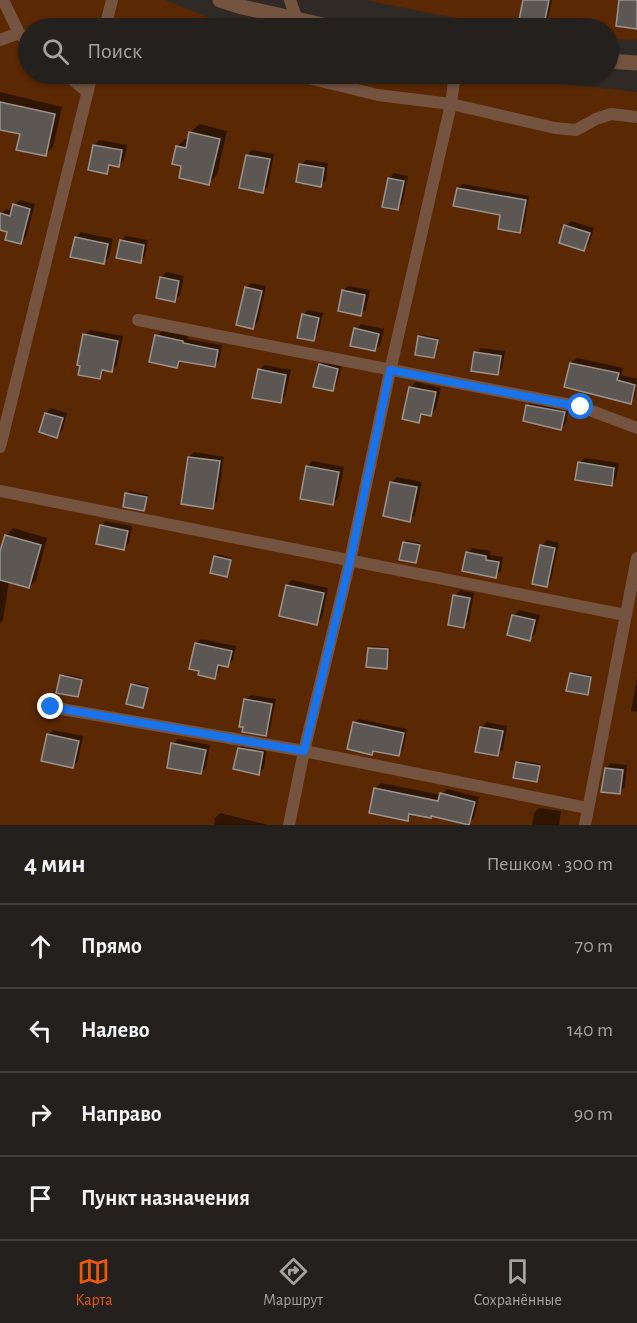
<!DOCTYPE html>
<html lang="ru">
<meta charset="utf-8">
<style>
body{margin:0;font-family:"Alegreya Sans",sans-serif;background:#302d2a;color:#f1f3f6}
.stop{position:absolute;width:18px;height:18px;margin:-14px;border:4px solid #1a73e8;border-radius:50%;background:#fff}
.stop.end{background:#1a73e8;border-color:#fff;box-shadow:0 2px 6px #0008}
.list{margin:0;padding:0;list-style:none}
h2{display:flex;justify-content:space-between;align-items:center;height:78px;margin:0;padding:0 24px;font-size:26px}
h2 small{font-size:20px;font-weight:400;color:#a3a3a4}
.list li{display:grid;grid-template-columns:39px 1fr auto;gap:18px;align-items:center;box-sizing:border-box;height:84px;padding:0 24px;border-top:2px solid #413e3b}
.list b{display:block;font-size:22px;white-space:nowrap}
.list em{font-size:20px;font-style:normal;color:#a3a3a4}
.icon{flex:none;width:33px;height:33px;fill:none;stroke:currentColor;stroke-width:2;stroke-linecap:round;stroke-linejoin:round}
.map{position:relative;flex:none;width:637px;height:825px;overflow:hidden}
.search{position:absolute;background:#24201d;box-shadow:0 2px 4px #0004;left:18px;right:18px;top:18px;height:66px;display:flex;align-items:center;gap:15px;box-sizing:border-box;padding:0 21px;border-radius:33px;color:#a3a3a4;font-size:22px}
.sheet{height:414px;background:#24201d}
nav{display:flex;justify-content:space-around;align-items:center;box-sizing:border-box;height:84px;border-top:2px solid #413e3b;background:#24201d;font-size:16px;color:#a3a3a4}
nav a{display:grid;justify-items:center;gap:3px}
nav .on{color:#ea580c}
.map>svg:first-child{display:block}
</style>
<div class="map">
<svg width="637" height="825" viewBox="0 0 637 825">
<rect width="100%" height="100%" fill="#302a27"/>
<!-- green -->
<path fill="#5a2802" d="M0,0H165L234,28H28V74H473L637,92V825H0Z
M365,0H637V40L609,39L608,28H504Z"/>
<!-- shadow -->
<path fill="#0007" d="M525,0H552L548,18L543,23Z
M0,92L62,107L53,147L45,155L21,133L0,128Z
M199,124L227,131L217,175L209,183L183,165L177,147L185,139L189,140L191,132Z
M99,140L127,145L124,160L119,166L112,164L107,173L94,145Z
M252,150L274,154L268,186L263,191L247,155Z
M306,160L328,163L326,180L321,185L301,165Z
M394,173L408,176L402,204L397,209L389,178Z
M463,184L529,196L524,227L519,231L502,214L458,188Z
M20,200L35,204L26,237L20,242L9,231L0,228L1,214L6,209L13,211L14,205Z
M571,221L594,228L589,244L584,249L565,226Z
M81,232L113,239L109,257L104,262L76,238Z
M126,236L148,240L145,256L140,261L121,241Z
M166,272L184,276L180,295L175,300L161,278Z
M251,283L266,286L258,322L253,327L246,288Z
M348,286L370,290L366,309L361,314L343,291Z
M308,310L323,313L318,334L313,339L303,315Z
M361,324L384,329L380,345L375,350L356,329Z
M90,330L123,336L117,365L112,370L106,369L100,378L85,335Z
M162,331L188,336L187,339L222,345L219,361L214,366L182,361L177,367L156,336Z
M422,335L439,338L436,355L434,357L419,337Z
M481,348L505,351L502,368L497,373L476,353Z
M577,358L623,368L621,375L637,379L635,397L630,402L571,363Z
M325,360L342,364L337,384L332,390L320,365Z
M264,365L291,370L285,396L280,402L259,370Z
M416,382L441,388L436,409L431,414L424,413L418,421L411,387Z
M533,400L569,407L566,423L561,428L528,405Z
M51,408L67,413L62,431L57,436L46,413Z
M194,452L224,457L217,502L212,507L189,457Z
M585,458L619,463L616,479L611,485L579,463Z
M312,461L344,467L338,498L333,503L307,467Z
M397,477L422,482L415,515L410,520L392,482Z
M129,491L149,495L144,510L124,506Z
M106,521L132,526L129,543L124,548L101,526Z
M13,528L47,538L36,580L29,587L9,581L3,620L0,623V557L6,536Z
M406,540L421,543L418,559L416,561L404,542Z
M547,540L559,543L551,580L546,585L542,546Z
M472,548L491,551L490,555L503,557L501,571L495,576L467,553Z
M217,554L232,558L226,575L215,556Z
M292,580L328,588L322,618L316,623L287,585Z
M460,590L474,593L469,621L463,626L455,596Z
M519,610L540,615L535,634L530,639L509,634L514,615Z
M201,639L236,646L233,660L228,665L221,664L219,672L214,677L196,644Z
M372,646L390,648L388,665L386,667L370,648Z
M573,672L592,675L589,691L587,693L571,674Z
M63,674L83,678L78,695L61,676Z
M637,678V712L631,711Z
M135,683L149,686L142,707L132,685Z
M251,695L276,699L270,729L265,734L245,700Z
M359,719L407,729L403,750L399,754L375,750L371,753L355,723Z
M487,722L507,726L503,749L497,755L481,728Z
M53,730L83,736L78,761L73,766L48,735Z
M178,739L210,745L206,767L201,772L173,744Z
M244,743L267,747L264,768L258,774L239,749Z
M520,760L541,764L539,778L537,780L517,763Z
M611,763L627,765L625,787L620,792L606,768Z
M381,783L441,795L447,789L479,797L474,818L469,823L432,815L413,814L408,819L375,789Z
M539,808L561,811L559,825H532L534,813Z
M220,813L268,825H214L215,818Z"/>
<!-- building -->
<path fill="#5d5753" stroke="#9a9390" stroke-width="1.5" d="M523,0H549L544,25L519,20Z
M619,0H637V29L616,26Z
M0,102L55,114L46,156L16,150L20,134L0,130Z
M189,132L220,139L209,185L179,178L181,166L172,164L176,146L186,148Z
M93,145L122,150L119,167L109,165L107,174L88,170Z
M246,155L270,159L263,193L239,188Z
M299,164L324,168L321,187L296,182Z
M388,178L404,181L398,210L382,207Z
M457,188L526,200L520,233L498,229L500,215L453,206Z
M13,204L30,209L21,244L5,240L7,232L0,230V213L10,216Z
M564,225L590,233L584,251L559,243Z
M75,237L108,244L104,264L70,257Z
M120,240L144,245L141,263L116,258Z
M160,277L179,281L175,302L156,298Z
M245,287L262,291L253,329L236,325Z
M342,290L365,295L361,316L338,311Z
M302,314L319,318L314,341L297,338Z
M354,328L379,334L375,351L350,346Z
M83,334L118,341L112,372L102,370L100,379L78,375L80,366L77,365Z
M155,335L183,341V343L218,350L215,367L179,361L177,368L149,362Z
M418,336L438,340L434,358L415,355Z
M474,352L501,356L498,375L471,371Z
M570,363L619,373L617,380L635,385L631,404L564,387Z
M319,364L338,369L333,391L313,387Z
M258,369L286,375L281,403L252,398Z
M409,387L436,392L431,416L421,414L419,423L402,419Z
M526,405L565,412L561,430L523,421Z
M45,413L63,418L57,438L39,432Z
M188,457L220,461L213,509L181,504Z
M578,462L614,468L612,486L575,480Z
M306,466L339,472L333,505L300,499Z
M390,482L417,487L410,522L383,516Z
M125,493L147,497L144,511L123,507Z
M100,525L128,531L124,550L96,544Z
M5,535L41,545L29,588L0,580V551Z
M403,542L420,545L416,563L399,560Z
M540,545L555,548L547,587L532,584Z
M466,552L486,556V560L499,562L496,578L462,571Z
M214,556L231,560L227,577L210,573Z
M286,585L324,593L317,625L279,616Z
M453,595L470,598L464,628L448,625Z
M512,615L535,620L530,641L507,635Z
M195,643L232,651L228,667L218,665L215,679L198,675L199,671L189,669Z
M368,648L388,649L387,669L366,667Z
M570,673L591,677L588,695L566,691Z
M60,675L82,680L78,697L56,693Z
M131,684L148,688L143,708L126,704Z
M244,699L272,704L266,736L242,732L243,727H239Z
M353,722L404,733L399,756L373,751L372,755L347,749Z
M480,727L503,731L498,756L475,752Z
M47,734L79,741L73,768L41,761Z
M171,743L206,750L201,774L167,768Z
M238,748L263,752L259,775L233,769Z
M516,762L540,766L537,782L513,778Z
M605,768L623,770L620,794L601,792Z
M374,788L438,801L440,793L475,802L469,825L431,816V818L409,814L408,821L369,813Z"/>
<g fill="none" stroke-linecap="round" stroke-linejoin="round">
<!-- service -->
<path stroke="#745341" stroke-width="12" d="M290,0L297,20
M105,28L112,0
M19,33L28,41
M0,40L19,33L3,0
M66,74L87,92
M292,74L378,95L451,104L555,128L576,130L596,119L611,114L637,117
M138,320L581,407L637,428
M0,447L92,74
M0,491L625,615
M50,707L304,751L587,808
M289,825L304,751L350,561L390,371L451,104L455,74
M585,825L637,558"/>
<!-- tertiary -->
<path stroke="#745341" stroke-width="15" d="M220,0L242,7L336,28
M608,61L637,63"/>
</g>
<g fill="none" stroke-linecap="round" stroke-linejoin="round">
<!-- route -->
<path stroke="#1a73e8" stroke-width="8" d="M51,707L304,751L350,561L390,370L581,407"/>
</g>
</svg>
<div class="stop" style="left:581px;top:407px"></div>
<div class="stop end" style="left:51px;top:707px"></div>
<div class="search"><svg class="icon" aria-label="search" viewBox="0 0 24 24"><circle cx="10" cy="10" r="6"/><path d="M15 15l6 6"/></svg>Поиск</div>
</div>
<section class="sheet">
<h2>4 мин<small>Пешком · 300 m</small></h2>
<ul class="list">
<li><svg class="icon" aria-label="ahead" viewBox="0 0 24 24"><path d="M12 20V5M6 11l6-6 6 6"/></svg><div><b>Прямо</b></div><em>70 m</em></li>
<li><svg class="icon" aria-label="left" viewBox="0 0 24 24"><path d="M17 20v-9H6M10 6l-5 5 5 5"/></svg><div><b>Налево</b></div><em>140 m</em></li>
<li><svg class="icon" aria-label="right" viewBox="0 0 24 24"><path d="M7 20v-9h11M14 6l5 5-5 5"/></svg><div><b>Направо</b></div><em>90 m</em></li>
<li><svg class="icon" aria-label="arrive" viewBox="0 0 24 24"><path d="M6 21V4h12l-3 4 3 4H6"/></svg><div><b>Пункт назначения</b></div></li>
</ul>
</section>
<nav>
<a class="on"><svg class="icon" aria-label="map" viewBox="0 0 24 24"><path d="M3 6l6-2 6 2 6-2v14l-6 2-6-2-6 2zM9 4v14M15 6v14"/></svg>Карта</a>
<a><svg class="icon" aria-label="directions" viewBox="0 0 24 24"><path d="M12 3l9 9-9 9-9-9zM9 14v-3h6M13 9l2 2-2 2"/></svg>Маршрут</a>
<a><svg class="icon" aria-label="saved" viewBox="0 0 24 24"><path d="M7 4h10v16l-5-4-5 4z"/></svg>Сохранённые</a>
</nav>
